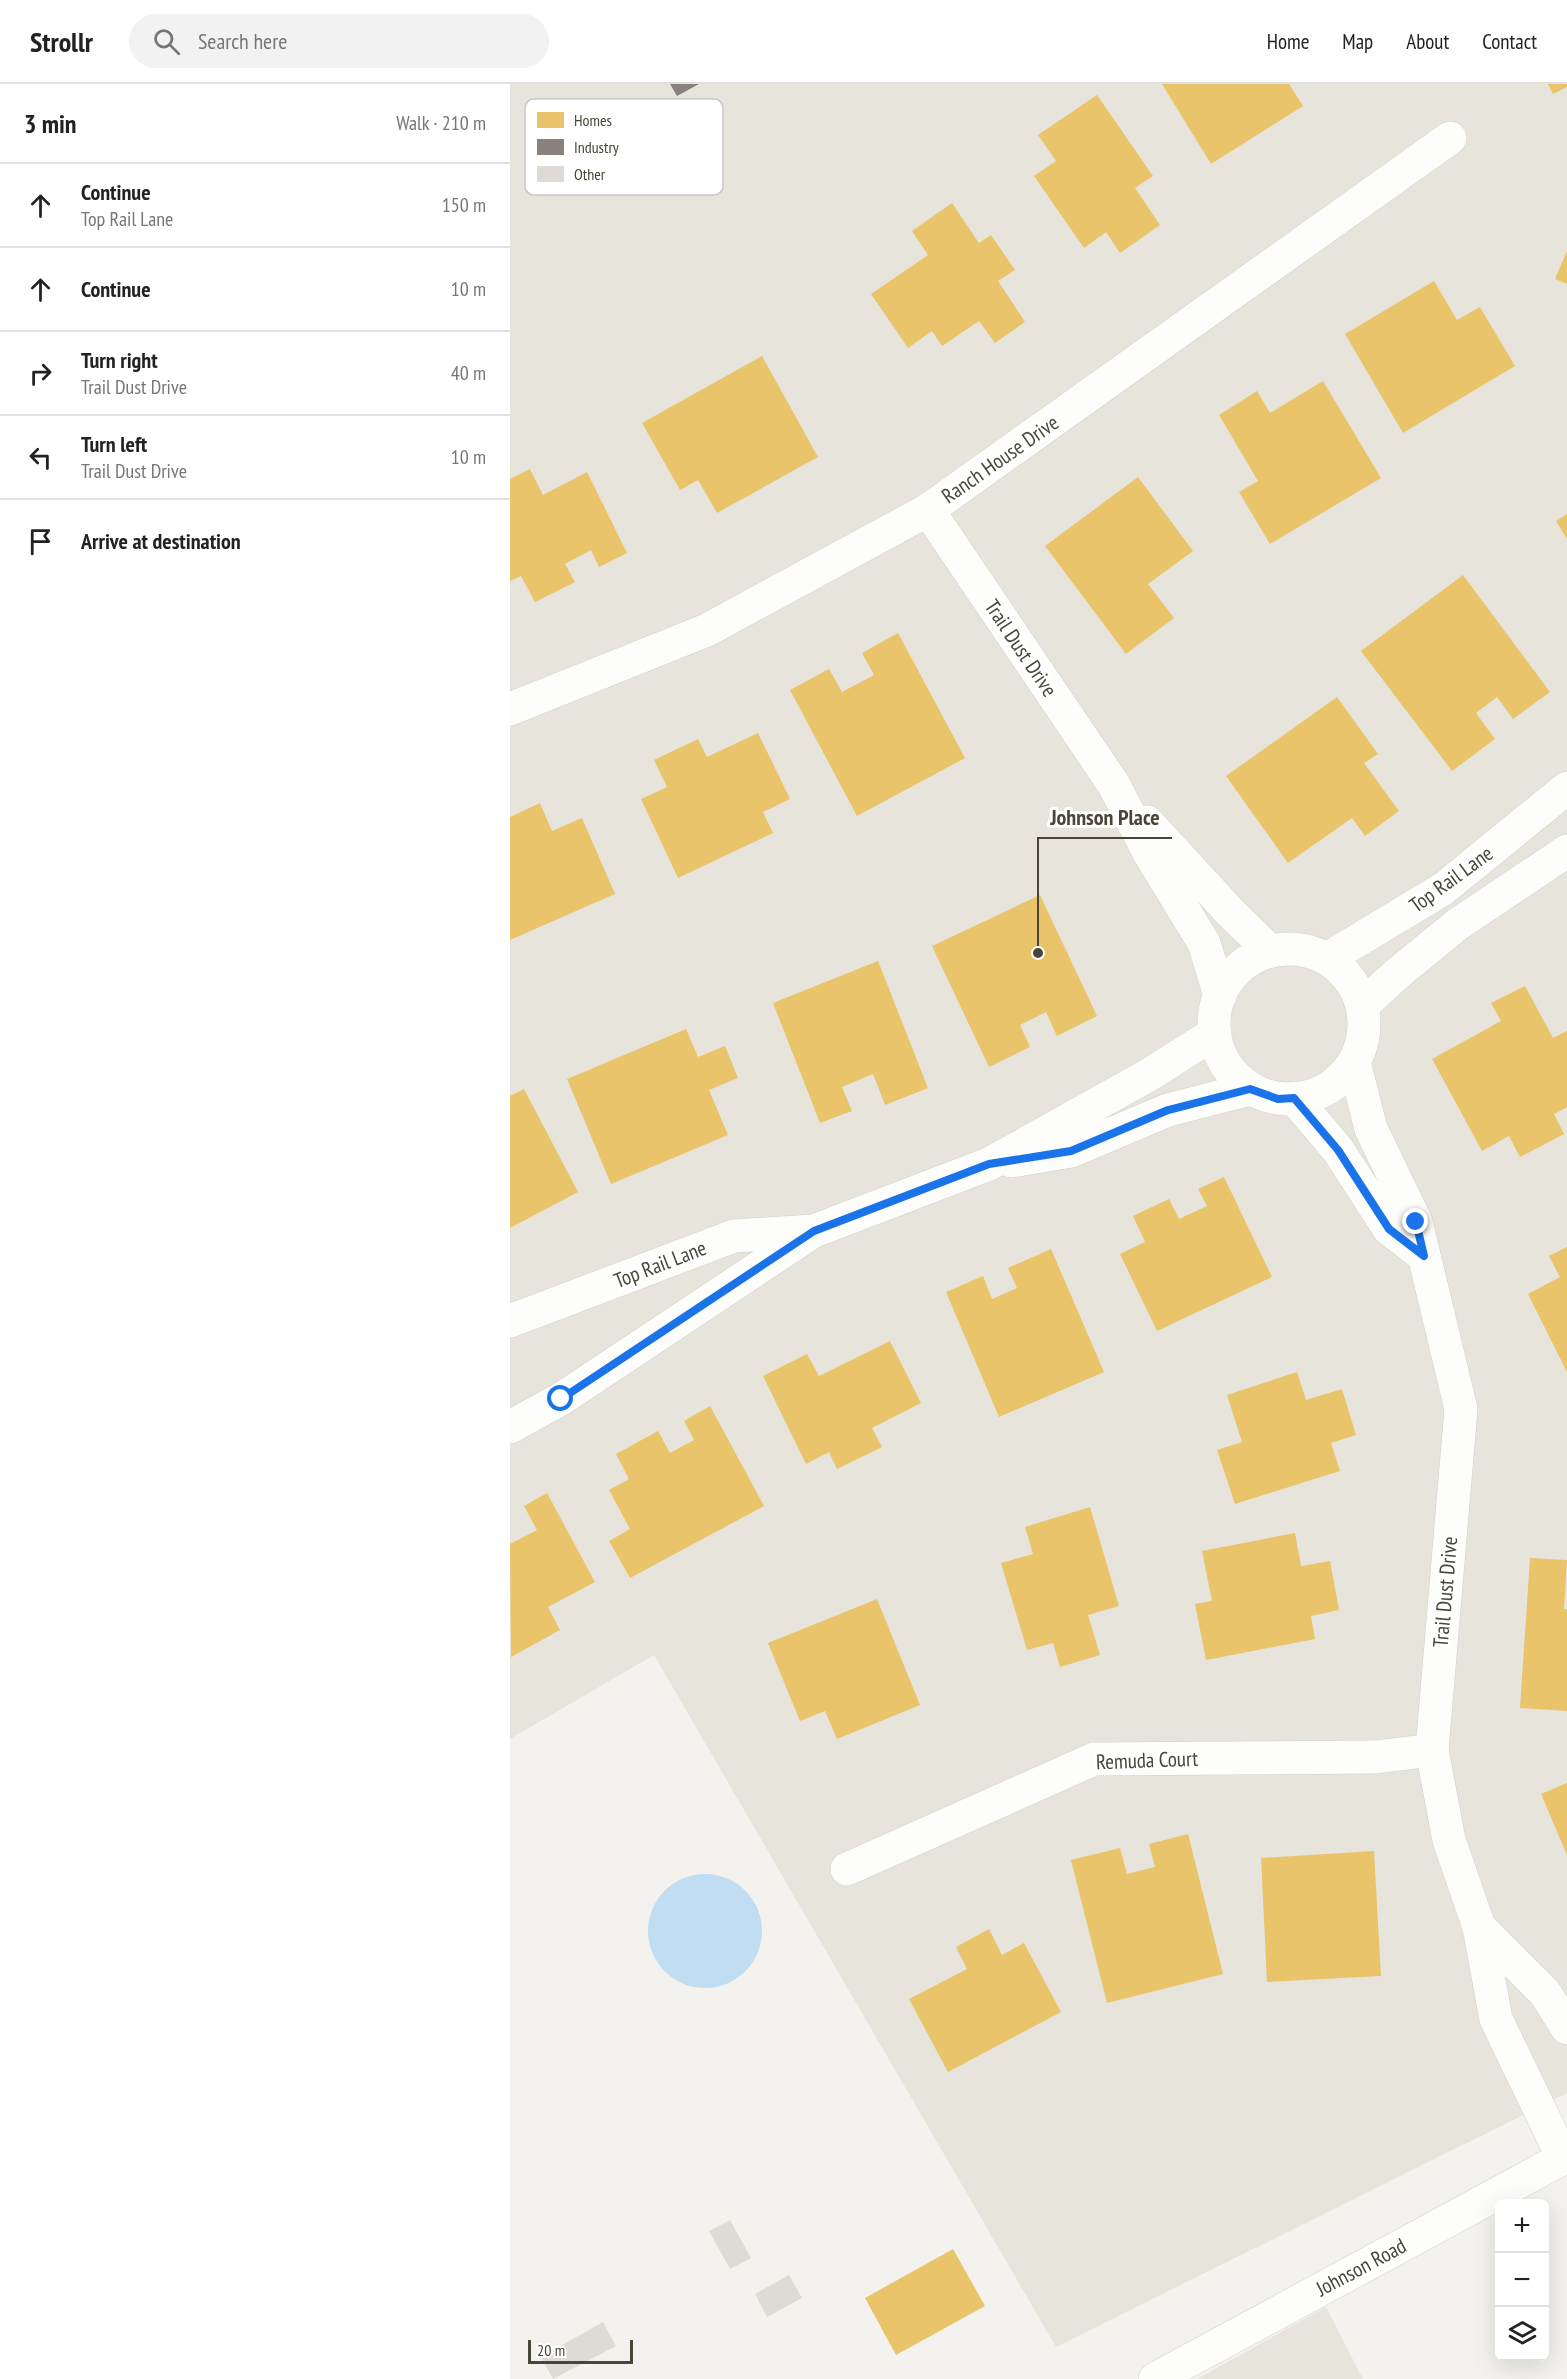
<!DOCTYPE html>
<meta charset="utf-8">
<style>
body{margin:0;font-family:"PT Sans Narrow",sans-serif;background:#f2f2f2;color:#222}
.controls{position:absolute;right:18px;bottom:18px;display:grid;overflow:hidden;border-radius:9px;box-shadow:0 6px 24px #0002}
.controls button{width:54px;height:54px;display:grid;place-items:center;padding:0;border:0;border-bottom:2px solid #e0e0e0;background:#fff;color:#222;font:30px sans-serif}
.scale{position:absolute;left:18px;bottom:15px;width:105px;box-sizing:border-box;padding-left:6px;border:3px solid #4b4439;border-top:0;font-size:16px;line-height:21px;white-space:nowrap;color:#4b4439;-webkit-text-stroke:4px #fff;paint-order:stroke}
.stop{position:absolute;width:18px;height:18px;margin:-14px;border:4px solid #1a73e8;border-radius:50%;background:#fff}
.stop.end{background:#1a73e8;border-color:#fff;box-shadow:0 2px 6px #0008}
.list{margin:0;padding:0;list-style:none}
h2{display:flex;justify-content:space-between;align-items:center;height:78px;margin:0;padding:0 24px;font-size:26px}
h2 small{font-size:20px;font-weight:400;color:#767676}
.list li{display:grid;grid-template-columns:39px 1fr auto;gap:18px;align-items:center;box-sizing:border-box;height:84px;padding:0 24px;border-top:2px solid #e0e0e0}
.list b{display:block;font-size:22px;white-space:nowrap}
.list p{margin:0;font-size:20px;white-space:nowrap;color:#767676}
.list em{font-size:20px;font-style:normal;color:#767676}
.icon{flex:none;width:33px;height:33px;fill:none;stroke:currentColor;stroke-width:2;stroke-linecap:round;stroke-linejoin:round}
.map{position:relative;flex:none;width:1057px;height:2295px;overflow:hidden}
header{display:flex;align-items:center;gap:36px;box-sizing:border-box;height:84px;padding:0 30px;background:#fff;border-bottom:2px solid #e0e0e0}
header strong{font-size:28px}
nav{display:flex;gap:33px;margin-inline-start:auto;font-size:21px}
.search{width:420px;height:54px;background:#f2f2f2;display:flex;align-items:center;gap:15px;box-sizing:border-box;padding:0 21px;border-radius:33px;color:#767676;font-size:22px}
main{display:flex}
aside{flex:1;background:#fff}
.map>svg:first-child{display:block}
</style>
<header>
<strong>Strollr</strong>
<div class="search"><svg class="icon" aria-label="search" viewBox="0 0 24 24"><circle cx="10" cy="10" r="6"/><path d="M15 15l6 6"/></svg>Search here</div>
<nav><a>Home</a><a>Map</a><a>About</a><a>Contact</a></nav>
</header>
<main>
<aside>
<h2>3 min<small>Walk · 210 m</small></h2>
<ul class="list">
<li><svg class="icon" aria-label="ahead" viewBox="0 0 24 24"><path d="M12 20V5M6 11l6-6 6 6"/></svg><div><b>Continue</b><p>Top Rail Lane</p></div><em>150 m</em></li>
<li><svg class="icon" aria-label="ahead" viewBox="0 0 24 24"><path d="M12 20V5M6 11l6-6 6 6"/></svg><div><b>Continue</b></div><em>10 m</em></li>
<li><svg class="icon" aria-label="right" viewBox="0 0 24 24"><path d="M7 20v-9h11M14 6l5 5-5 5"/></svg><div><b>Turn right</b><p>Trail Dust Drive</p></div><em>40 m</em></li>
<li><svg class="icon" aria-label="left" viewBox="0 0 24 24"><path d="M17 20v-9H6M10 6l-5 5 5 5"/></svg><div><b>Turn left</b><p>Trail Dust Drive</p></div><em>10 m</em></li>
<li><svg class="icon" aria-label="arrive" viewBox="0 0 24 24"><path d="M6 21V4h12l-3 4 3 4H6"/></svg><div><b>Arrive at destination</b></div></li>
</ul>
</aside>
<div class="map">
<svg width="1057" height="2295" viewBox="0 0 1057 2295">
<rect width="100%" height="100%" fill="#f4f2ee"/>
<!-- residential -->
<path fill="#e7e4dc" d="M0,0H1057V2009L546,2263L144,1571L0,1655Z
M816,2223L853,2295H687Z"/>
<!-- water -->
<path fill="#c0ddf1" d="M138 1847a57 57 0 1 1 114 0a57 57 0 1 1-114 0Z"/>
<!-- homes -->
<path fill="#e9c46a" d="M652,0H779L793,22L701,80Z
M1038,0H1057V3L1043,10Z
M587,11L643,92L625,104L650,141L610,169L596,148L574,164L524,92L546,77L528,51Z
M442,119L469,159L481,151L505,186L488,197L515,238L485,259L469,237L432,262L422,247L398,264L361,210L418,171L402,147Z
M1057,167V200L1045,195Z
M924,197L947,236L970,223L1005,282L893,349L835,250Z
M252,272L308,373L207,429L188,396L170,406L132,339Z
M813,297L871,394L760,460L729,408L748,397L709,331L747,307L760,329Z
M20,385L33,411L77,388L117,469L89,483L81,466L55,480L65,498L25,518L11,492L0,497V395Z
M628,393L683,467L638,500L664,534L616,570L535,462Z
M1057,430V455L1046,437Z
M953,491L1040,608L1003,635L987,613L966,629L985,655L942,687L851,567Z
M388,549L455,674L347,732L280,606L319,585L332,608L364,591L352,569Z
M827,613L868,670L854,679L889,727L855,752L842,734L778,779L716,692Z
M248,649L280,715L253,728L263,749L168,794L131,715L157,703L144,676L188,655L197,673Z
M30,719L42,747L72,734L105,810L0,856V733Z
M530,811L587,932L547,952L536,928L510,941L520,963L479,983L422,862Z
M368,877L418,1004L375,1021L363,990L332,1003L342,1027L310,1039L263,919Z
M1015,902L1043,954L1057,947V1023L1044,1030L1054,1050L1010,1073L999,1052L972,1067L922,975L991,937L981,919Z
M176,945L188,973L215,962L228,994L199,1006L218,1051L101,1100L57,995Z
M14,1005L68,1108L0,1144V1012Z
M714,1093L762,1193L647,1247L610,1170L635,1158L623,1132L659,1115L669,1135L697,1122L688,1105Z
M1057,1163V1288L1018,1210L1050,1193L1039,1172Z
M541,1165L594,1288L489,1333L436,1208L473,1192L482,1215L507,1204L498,1184Z
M380,1257L411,1319L362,1344L372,1363L327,1385L319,1368L296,1380L253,1292L297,1270L309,1292Z
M787,1288L796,1316L832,1305L846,1351L821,1359L830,1387L725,1420L707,1366L732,1358L717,1311Z
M200,1322L254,1422L120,1494L99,1457L120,1445L99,1406L119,1395L106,1370L148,1347L160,1369L184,1356L174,1337Z
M37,1409L85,1498L38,1523L50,1546L1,1573L0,1460L27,1446L14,1422Z
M580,1423L609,1522L578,1531L590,1571L550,1583L543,1559L517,1566L491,1479L523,1470L515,1443Z
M785,1449L791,1482L820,1477L829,1526L801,1532L805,1555L696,1576L685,1520L702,1517L692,1467Z
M1020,1474L1057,1476L1054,1525H1057V1627L1010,1624Z
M367,1515L410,1621L327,1655L315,1627L290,1637L258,1559Z
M1057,1699V1771L1031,1710Z
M678,1750L713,1890L597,1919L561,1776L610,1764L617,1790L645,1783L639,1760Z
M864,1767L871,1892L757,1898L751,1774Z
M479,1845L492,1871L514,1859L551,1928L438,1988L399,1915L457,1885L446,1863Z
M443,2165L475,2222L386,2271L355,2214Z"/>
<!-- industry -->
<path fill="#8a817c" d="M160,0H189L167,12Z"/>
<!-- building -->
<path fill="#dedbd6" d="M220,2136L241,2174L220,2185L199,2147Z
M279,2191L292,2214L257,2233L245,2210Z
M93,2238L106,2262L43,2295L31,2273Z"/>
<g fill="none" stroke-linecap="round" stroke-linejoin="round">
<defs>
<path id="minor" d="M418,426L604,701L639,769L694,859L710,912
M0,625L197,546L418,426L940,54
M637,738L720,828L760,867
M704 940a75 75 0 1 1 150 0a75 75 0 1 1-150 0Z
M817,875L933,805L1057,704
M853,921L888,889L948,840L1057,767
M844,978L861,1045L906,1138L951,1325L922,1666L939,1756L969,1843L986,1935L1053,2074
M784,1014L828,1066L879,1145L914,1172
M501,1077L561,1067L658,1026L740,1005
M0,1237L224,1152L303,1147
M0,1343L51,1315L304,1147L479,1080L637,992L705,949
M337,1785L584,1675L866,1673L922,1666
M969,1843L1035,1909L1057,1944
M645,2295L1057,2072"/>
</defs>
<!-- minor casing -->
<use href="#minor" stroke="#d2d0cb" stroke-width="34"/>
<!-- minor -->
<use href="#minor" stroke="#fdfdfc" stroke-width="33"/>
</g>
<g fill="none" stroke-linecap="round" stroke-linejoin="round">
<!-- route -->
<path stroke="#1a73e8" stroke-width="8" d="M51,1315L304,1147L479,1080L561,1067L658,1026L740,1005L768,1015L784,1014L828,1066L879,1145L914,1172L906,1138"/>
</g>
<g text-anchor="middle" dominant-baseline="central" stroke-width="6" stroke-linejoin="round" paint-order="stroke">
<!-- street labels -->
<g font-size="21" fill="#4b4439" stroke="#fff">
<text transform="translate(490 375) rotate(-35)">Ranch House Drive</text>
<text transform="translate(511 564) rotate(56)">Trail Dust Drive</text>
<text transform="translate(941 795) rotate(-36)">Top Rail Lane</text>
<text transform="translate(150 1180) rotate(-21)">Top Rail Lane</text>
<text transform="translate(935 1508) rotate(-85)">Trail Dust Drive</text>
<text transform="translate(637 1676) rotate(-2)">Remuda Court</text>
<text transform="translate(851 2183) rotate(-28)">Johnson Road</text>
</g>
</g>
<!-- legend -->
<rect x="15" y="15" width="198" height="96" rx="9" fill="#fff" stroke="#c9c7c4" stroke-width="1.5"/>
<rect x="27" y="28" width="27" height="16" fill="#e9c46a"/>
<rect x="27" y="55" width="27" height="16" fill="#8a817c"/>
<rect x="27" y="82" width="27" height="16" fill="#dedbd6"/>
<g font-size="16" fill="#4b4439">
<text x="64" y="42">Homes</text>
<text x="64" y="69">Industry</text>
<text x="64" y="96">Other</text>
</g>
<!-- callouts -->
<path fill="none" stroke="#4b4439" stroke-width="2" d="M528 869L528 754H662"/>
<circle fill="#4b4439" stroke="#fff" stroke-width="2" cx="528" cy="869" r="6"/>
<g font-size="22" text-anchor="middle" font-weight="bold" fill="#4b4439" stroke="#fff" stroke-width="6" stroke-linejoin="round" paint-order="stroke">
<text x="595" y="741">Johnson Place</text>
</g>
</svg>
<div class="controls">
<button>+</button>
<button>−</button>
<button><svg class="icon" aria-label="layers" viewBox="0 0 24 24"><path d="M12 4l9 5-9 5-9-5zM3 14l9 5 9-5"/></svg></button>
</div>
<div class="scale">20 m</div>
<div class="stop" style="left:51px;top:1315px"></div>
<div class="stop end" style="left:906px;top:1138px"></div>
</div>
</main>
